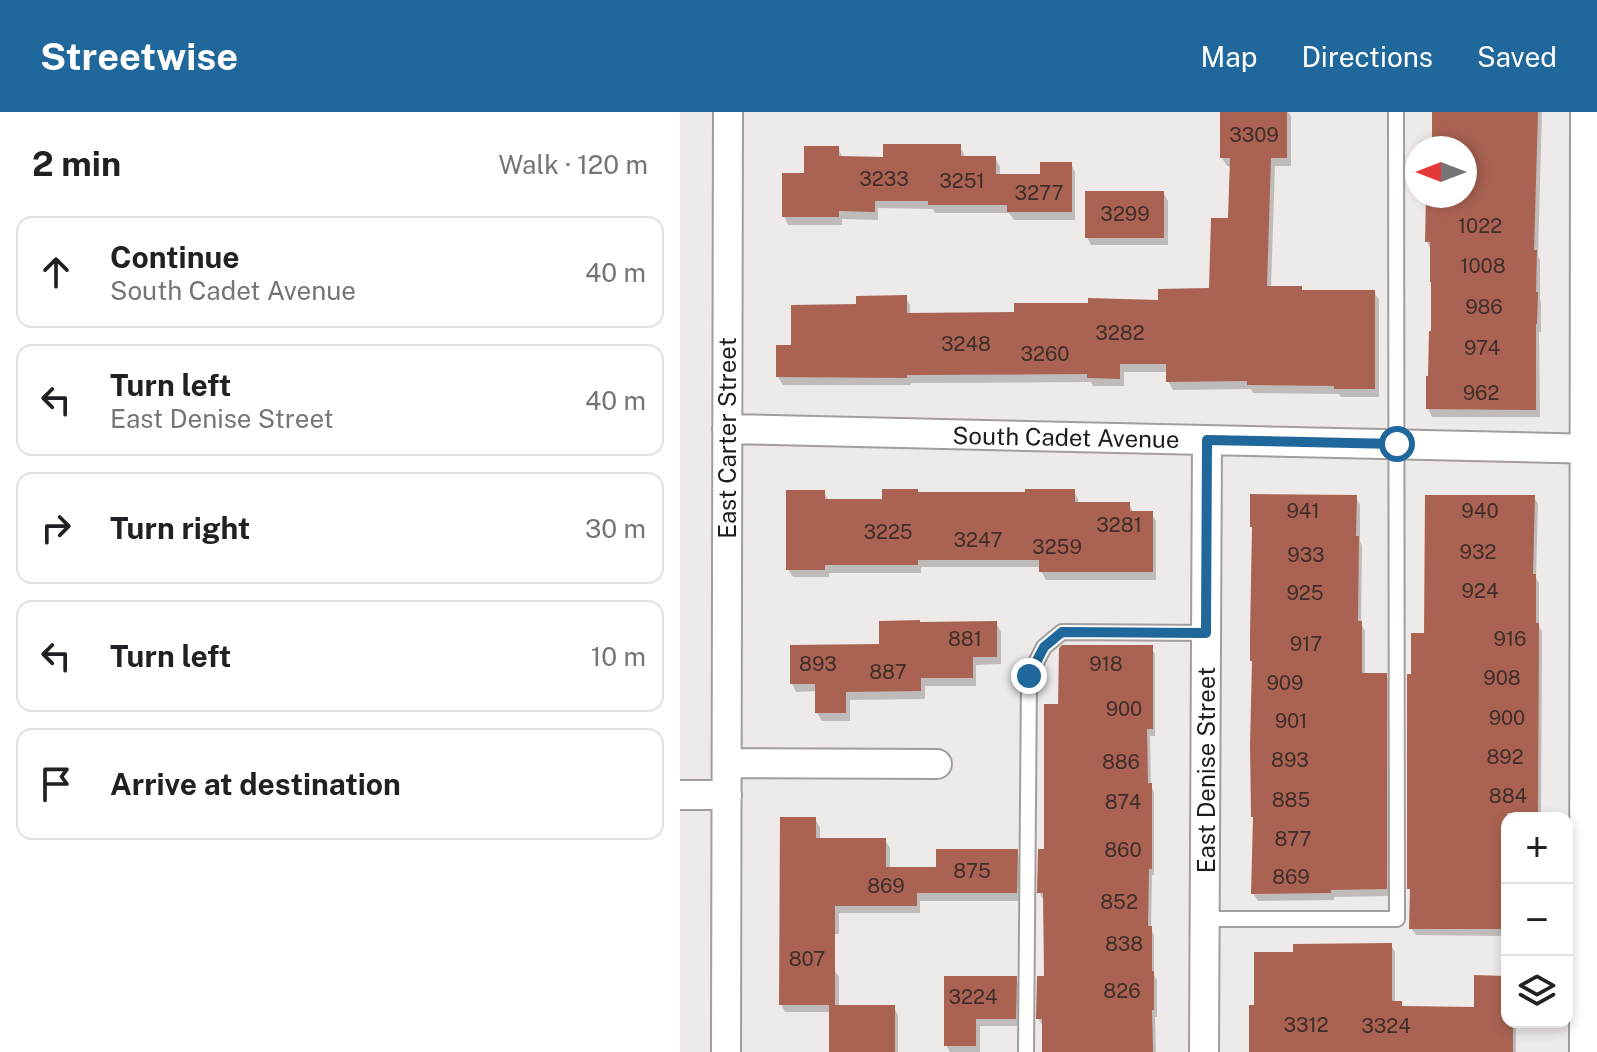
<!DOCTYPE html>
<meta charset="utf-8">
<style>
body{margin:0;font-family:"Public Sans",sans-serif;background:#f2f2f2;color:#202124}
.controls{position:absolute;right:24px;bottom:24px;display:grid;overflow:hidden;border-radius:16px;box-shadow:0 4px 12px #0003}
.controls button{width:72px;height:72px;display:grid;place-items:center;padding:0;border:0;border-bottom:2px solid #e0e0e0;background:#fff;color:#202124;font:40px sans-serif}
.compass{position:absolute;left:725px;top:24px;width:72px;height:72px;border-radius:50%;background:#fff;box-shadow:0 4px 12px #0003;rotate:270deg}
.stop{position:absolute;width:24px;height:24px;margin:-18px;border:6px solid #20689c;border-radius:50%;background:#fff}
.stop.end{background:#20689c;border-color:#fff;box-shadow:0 2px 8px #0008}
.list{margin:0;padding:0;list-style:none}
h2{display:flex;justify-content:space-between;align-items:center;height:104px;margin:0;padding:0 32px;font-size:34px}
h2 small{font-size:26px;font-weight:400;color:#757577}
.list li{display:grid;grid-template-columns:52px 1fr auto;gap:24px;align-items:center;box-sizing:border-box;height:112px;margin:0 16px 16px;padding:0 16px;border:2px solid #e0e0e0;border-radius:16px}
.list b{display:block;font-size:30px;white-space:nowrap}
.list p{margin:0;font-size:26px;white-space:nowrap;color:#757577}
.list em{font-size:26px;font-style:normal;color:#757577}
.icon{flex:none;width:44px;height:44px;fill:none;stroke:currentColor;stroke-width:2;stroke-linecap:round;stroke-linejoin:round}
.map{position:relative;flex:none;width:917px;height:940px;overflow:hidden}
header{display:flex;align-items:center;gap:48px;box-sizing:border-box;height:112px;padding:0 40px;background:#20689c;color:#fff}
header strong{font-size:38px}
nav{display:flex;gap:44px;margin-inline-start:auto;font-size:28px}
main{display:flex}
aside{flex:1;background:#fff}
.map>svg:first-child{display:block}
</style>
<header>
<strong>Streetwise</strong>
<nav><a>Map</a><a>Directions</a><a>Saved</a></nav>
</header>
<main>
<aside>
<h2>2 min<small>Walk · 120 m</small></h2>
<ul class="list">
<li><svg class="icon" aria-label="ahead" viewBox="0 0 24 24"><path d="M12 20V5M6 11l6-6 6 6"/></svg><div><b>Continue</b><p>South Cadet Avenue</p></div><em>40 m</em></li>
<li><svg class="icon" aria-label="left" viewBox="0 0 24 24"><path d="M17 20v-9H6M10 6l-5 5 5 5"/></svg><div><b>Turn left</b><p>East Denise Street</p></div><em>40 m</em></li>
<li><svg class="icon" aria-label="right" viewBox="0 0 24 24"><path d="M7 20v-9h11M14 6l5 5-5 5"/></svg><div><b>Turn right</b></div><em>30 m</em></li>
<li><svg class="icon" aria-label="left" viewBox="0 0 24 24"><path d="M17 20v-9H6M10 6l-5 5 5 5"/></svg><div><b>Turn left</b></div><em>10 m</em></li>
<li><svg class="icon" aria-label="arrive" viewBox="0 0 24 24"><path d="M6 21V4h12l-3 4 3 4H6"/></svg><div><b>Arrive at destination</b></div></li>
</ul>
</aside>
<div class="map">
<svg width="917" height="940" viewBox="0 0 917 940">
<rect width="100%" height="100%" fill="#eeeae9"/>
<!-- shadow -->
<path fill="#0003" d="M542,0H608L611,4V54H595L591,176L623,180H694L699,188V285H661L659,282L573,281L571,277L493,278L488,269V260H444V274H413L411,270L231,271V273H103L98,265L113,235L178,194L225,185L230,193V203L336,202L480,190L531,178L550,109L552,54H547L542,46Z
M754,0H862L858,144L860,148V187L861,190V220H859L860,305H752L748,296L753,221L751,138L747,130V84H785V36H754Z
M279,34L284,42V46H315L320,55V64H362L391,52L395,60V108H334L329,101H255L253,97L198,96V108L162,107V113H108L104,104L126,63L158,36L162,44L205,47Z
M483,81L488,89V133H411L407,125Z
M394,379L398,387V392H449L454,401H471L476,409V468H366L361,459V455H241V461H149V465H113L108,457L144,380L149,389H204L238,382H347Z
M676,385L680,393V429L682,434L681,512L685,519V563H706L710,571V784L654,785V788L578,789L573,781Z
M854,385L858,392L856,466L859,471V514L862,520L861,706H827V824L736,823L731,816L732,781L729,777L733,564L746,523Z
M316,511L321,520V552L296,553V574H245V587L170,588V609H142L137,601V579L116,580L112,571L201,534Z
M471,535L475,542V624H470L471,674L474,680V763H472L471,817L474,823V863L477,868V905H475L476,940H364L362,913L358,906L366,866L363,787L359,780L366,739L380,594Z
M135,707L140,715V728H205L210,736V757H258L336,739L341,747V789H240V801H159V822L105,821Z
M711,833L715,840V891H721L724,896L796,897L827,866V910H836V940H571L576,895L615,842Z
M154,857L159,865V895H214L218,904V940H151V900H105L101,892Z
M335,866L340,874V914H300V940H270L266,933Z"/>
<!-- building -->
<path fill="#aa6352" d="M540,0H607V46H591L587,174H622V178H695V277H654V274L567,273V269L486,270V252H440V267L407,266V262L227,263V266L96,265V233H111V193L176,192V184L227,183V201L334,200V191H408V186L478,188V177L529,176L531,106H548L550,46H540Z
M752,0H858L854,138H857L856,180H858L857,212H856V298L746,297V264H748L749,219H751V170H750V130H745L746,84H785V36H752Z
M203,32H281V44H316V62H360V50H392V100H327V93H248V89H195V100L159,99V105H102V61H124V34H159V44L203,45Z
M405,79H484V126H405Z
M202,377H238V380H345V377H395V390H450V399H473V460H359V448H238V453H145V458H106V378H145V387H202Z
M570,382L677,383L676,424H679L678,509H682V561H707V777L651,778V781L571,782L573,705H571L570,633L572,549H570V522L572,415H570Z
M745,383H855L853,462H856V511H859L858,701H827V817H729L730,777H727V562H731V521H744Z
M240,508V510L317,509V545H293V566H241V579L166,580V601H135V572H110V533L199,532V509Z
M382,533H473V617H467L468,671H472V757H469L468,814H472V859H474V898H472L473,940H362V907H356L357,864H364L363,781H357L358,737H364V592H378L379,536Z
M100,705H136V726H206V755H256V737H338L337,781H237V794H155V893H99Z
M712,831V889H722V894L794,895V863L827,864V910H833V940H569V893H574V840H613V832Z
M264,864H337L336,907H296V934H264Z
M149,893H215V940H149Z"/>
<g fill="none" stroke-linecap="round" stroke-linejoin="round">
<defs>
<path id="service" d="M525,807H717L716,0
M346,940L349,564L364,535L382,520L526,521"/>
<path id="minor" d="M47,317L917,337
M47,651L257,652
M0,683H47
M46,940L48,0
M524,940L527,328"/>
<path id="tertiary" d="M908,940L909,0"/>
</defs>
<!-- service casing -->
<use href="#service" stroke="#a29e9d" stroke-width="18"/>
<!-- minor casing -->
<use href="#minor" stroke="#a29e9d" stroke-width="32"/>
<!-- tertiary casing -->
<use href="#tertiary" stroke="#a29e9d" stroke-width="40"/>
<!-- service -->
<use href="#service" stroke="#fff" stroke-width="14"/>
<!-- minor -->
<use href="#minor" stroke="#fff" stroke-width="28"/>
<!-- tertiary -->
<use href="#tertiary" stroke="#fff" stroke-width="36"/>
</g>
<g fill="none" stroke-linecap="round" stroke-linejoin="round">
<!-- route -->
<path stroke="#20689c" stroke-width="10" d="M349,564L364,535L382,520L526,521L527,328L717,332"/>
</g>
<g text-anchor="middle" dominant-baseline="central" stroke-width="6" stroke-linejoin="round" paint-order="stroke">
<!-- number labels -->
<g font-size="20" fill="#412e2a">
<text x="574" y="23">3309</text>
<text x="204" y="67">3233</text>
<text x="282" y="69">3251</text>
<text x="359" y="81">3277</text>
<text x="445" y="102">3299</text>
<text x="800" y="114">1022</text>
<text x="803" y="154">1008</text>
<text x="804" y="195">986</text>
<text x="440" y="221">3282</text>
<text x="286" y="232">3248</text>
<text x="802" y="236">974</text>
<text x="365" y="242">3260</text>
<text x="801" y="281">962</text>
<text x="623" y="399">941</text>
<text x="800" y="399">940</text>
<text x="439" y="413">3281</text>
<text x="208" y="420">3225</text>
<text x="298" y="428">3247</text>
<text x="377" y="435">3259</text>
<text x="798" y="440">932</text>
<text x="626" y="443">933</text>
<text x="800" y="479">924</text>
<text x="625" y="481">925</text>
<text x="285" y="527">881</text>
<text x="830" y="527">916</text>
<text x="626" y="532">917</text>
<text x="138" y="552">893</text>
<text x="426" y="552">918</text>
<text x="208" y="560">887</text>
<text x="822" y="566">908</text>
<text x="605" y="571">909</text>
<text x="444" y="597">900</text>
<text x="827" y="606">900</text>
<text x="611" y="609">901</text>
<text x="825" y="645">892</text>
<text x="610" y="648">893</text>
<text x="441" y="650">886</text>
<text x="828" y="684">884</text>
<text x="611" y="688">885</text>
<text x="443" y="690">874</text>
<text x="613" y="727">877</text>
<text x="443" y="738">860</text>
<text x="292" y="759">875</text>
<text x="611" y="765">869</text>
<text x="206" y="774">869</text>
<text x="439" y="790">852</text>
<text x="444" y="832">838</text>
<text x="127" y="847">807</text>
<text x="442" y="879">826</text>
<text x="293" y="885">3224</text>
<text x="626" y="913">3312</text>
<text x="706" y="914">3324</text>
</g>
<!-- street labels -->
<g font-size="24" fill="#1e1d1c" stroke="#fff">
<text transform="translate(386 325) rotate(1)">South Cadet Avenue</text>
<text transform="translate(47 326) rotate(-90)">East Carter Street</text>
<text transform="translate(526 658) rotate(-90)">East Denise Street</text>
</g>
</g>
</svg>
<div class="controls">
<button>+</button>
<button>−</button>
<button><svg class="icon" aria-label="layers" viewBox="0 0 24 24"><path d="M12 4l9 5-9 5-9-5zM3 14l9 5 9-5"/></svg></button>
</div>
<svg class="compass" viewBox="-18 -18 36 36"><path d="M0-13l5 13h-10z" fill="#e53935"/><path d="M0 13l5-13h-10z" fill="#757577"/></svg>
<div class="stop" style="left:717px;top:332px"></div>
<div class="stop end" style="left:349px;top:564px"></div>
</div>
</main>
